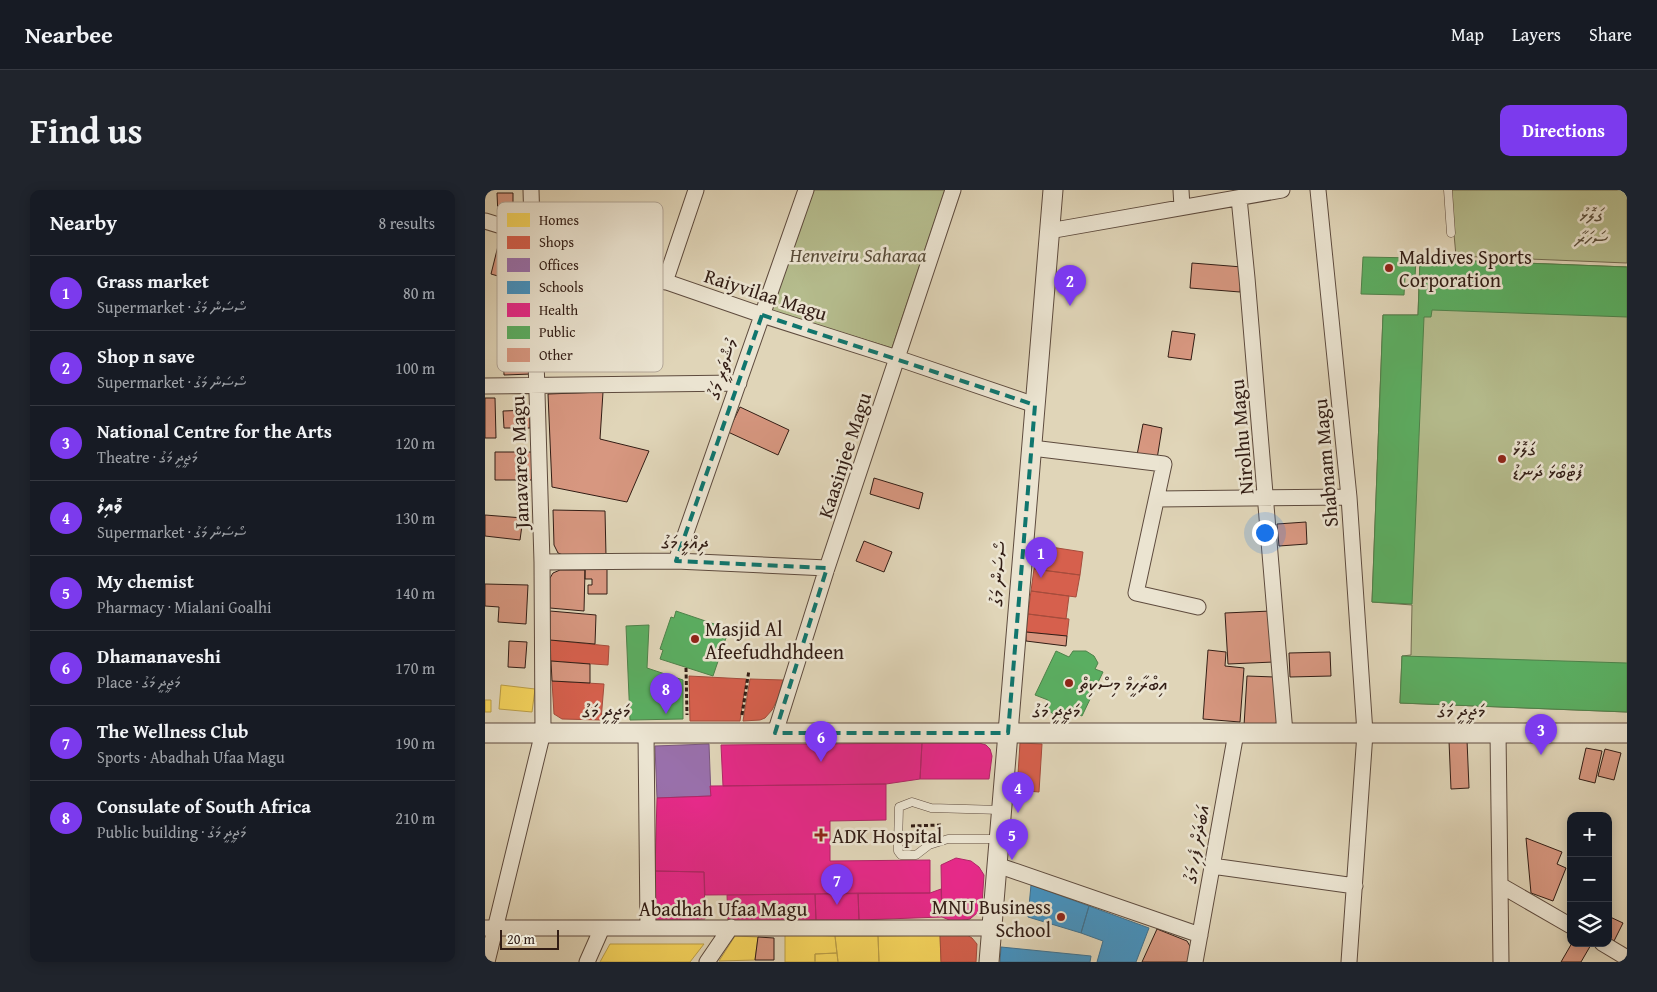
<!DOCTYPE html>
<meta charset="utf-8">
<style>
body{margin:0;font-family:"Gentium Book Plus","Noto Sans Thaana",serif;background:#20242c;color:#f1f3f6}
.controls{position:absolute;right:15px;bottom:15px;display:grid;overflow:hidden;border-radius:10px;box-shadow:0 2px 12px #0003}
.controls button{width:45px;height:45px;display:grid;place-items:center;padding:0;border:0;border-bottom:1px solid #363941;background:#171b24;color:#f1f3f6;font:25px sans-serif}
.scale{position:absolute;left:15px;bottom:12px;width:59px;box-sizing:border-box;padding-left:5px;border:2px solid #321d15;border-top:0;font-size:14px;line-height:18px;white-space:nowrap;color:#321d15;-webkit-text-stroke:4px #ebe4d1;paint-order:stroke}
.you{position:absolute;left:779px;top:342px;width:18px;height:18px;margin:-12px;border:4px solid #fff;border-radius:50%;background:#1a73e8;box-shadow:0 0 0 8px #1a73e833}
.badge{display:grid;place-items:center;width:32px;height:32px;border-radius:50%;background:#7c3aed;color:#fff;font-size:16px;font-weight:700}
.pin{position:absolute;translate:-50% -41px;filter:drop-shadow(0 1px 2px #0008)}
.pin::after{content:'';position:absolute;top:26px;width:18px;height:15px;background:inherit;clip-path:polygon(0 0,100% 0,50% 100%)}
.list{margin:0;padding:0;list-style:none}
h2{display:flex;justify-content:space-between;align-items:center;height:65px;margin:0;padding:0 20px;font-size:21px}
h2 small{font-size:16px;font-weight:400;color:#9ea1a6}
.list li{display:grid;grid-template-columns:32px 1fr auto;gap:15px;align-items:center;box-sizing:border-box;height:75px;padding:0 20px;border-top:1px solid #363941}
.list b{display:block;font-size:19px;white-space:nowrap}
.list p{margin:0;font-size:16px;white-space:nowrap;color:#9ea1a6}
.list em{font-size:16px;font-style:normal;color:#9ea1a6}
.icon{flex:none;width:28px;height:28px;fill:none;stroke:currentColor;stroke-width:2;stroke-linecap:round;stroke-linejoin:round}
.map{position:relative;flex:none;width:1142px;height:772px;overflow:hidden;border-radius:10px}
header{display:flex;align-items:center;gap:30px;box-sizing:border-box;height:70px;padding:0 25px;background:#171b24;border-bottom:1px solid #363941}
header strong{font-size:24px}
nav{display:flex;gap:28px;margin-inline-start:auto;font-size:18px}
.intro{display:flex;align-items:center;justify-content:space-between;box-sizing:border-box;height:120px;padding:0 30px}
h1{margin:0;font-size:35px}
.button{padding:12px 22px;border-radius:10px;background:#7c3aed;color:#fff;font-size:18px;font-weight:700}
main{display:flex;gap:30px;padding:0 30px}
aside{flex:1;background:#171b24;border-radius:10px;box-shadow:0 2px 12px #0003}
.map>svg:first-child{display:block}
</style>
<header>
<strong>Nearbee</strong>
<nav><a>Map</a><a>Layers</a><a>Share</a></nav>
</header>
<div class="intro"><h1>Find us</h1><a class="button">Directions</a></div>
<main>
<aside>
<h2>Nearby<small>8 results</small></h2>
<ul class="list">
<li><span class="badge">1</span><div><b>Grass market</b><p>Supermarket · ސޯސަން މަގު</p></div><em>80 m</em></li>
<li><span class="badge">2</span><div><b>Shop n save</b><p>Supermarket · ސޯސަން މަގު</p></div><em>100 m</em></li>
<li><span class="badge">3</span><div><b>National Centre for the Arts</b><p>Theatre · މަޖީދީ މަގު</p></div><em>120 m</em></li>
<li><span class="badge">4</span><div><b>ވޮއިލް</b><p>Supermarket · ސޯސަން މަގު</p></div><em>130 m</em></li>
<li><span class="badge">5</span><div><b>My chemist</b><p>Pharmacy · Mialani Goalhi</p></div><em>140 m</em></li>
<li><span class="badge">6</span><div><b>Dhamanaveshi</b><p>Place · މަޖީދީ މަގު</p></div><em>170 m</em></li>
<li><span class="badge">7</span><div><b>The Wellness Club</b><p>Sports · Abadhah Ufaa Magu</p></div><em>190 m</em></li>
<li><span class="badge">8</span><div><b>Consulate of South Africa</b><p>Public building · މަޖީދީ މަގު</p></div><em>210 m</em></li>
</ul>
</aside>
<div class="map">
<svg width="1142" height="772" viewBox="0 0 1142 772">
<rect width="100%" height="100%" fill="#e0d5b8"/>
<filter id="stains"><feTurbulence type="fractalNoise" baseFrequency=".004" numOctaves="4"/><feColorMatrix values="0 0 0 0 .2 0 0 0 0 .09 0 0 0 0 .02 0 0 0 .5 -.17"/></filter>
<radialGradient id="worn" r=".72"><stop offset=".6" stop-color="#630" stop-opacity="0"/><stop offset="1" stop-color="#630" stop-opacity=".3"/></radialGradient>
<!-- green -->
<path fill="#b5bc8d" stroke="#746c51" d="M328,0H460L407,158L286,121Z
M965,0H1142V73L971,66Z
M935,69L1142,77V522L915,513L917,466L926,465L927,415L887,412L898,125H933Z"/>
<!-- homes -->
<path fill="#f6d55c" stroke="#bb9e47" d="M16,495L50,499L47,522L14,519Z
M0,510H6V522H0Z
M300,744L350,746L352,763L330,764V772H300Z
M455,745L456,772H394L393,746Z
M250,746L273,747L270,770L234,771Z
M350,746H393L394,772H353Z
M125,754H219L205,772H115Z
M352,763L353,772H330V764Z"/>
<!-- shops -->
<path fill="#d6604d" stroke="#a54c3c" d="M553,355L598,362L595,385L549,379Z
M549,379L595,385L591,407L546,401Z
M546,401L584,406L581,429L543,424Z
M543,424L584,429L582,446L541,442Z
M65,450L124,456L123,475L66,471Z
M204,486L261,489L255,531H205Z
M265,489L298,490L293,508L287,520L280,528L275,530L258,531Z
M67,491L119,494L116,530L77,529L69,524Z
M535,553L557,554L554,602L532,600Z
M455,745H482L487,748L492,754L491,772H456Z"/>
<!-- offices -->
<path fill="#9970ab" stroke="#7a577e" d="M224,554L226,606L172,608L170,556Z"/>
<!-- schools -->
<path fill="#4393c3" stroke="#3e708f" d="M546,695L604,716L596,743L543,727Z
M604,716L664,738L651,772H612L618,751L596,743Z
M516,757L606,766L605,772H515Z"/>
<!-- health -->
<path fill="#e7298a" stroke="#b12567" d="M437,553H494L501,555L505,559L507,566L504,589H435Z
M437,553L435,589L401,594L238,596L236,555Z
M401,594V630L345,631V671L445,670V703L220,705L219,682L170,681L172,608L226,606L225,596Z
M471,668L486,671L494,677L499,685L497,714L492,723L485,729L469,732L457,727L456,675Z
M170,681L219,682L220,729L170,730Z
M456,699L457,727L374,730L373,703H445Z
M373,703L374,730H331L330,704Z
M330,704L331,730L243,731L242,705Z"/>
<!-- public -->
<path fill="#5aae61" stroke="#4e824a" d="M878,67L931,68L930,88L920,87L919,105L876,104Z
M935,69L1142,77V127L947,120L946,127H939L927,414L887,412L898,125H933Z
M191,421L244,439L228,486L175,469L178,460L175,459L186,427L189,428Z
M164,435L162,478L198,490V529L145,530L141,436Z
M571,461L584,467L588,461H601L609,466L613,473L610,479L618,482L597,526L589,522L586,526L579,528L571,526L560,518L563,510L550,505Z
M917,466L1142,473V522L915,513Z"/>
<!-- building -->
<path fill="#d79780" stroke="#321d15" d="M12,3H28V26H13Z
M14,52L31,57L23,89L6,84Z
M707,73L757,77L755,102L705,98Z
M687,141L710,144L706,170L683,167Z
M46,149L47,184L19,185L18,150Z
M118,202L115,249L164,261L142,312L67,297L63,204Z
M0,208H10L11,248H0Z
M255,217L304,240L293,265L243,242Z
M45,220V238H19L18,221Z
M658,234L677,238L672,269L652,265Z
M10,262H47V290H10Z
M389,288L438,303L434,319L385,304Z
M68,320L120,321L121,366L78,365L73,363L69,355Z
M0,325L38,328L35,350L0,346Z
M821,332L822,354L794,356L792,334Z
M379,351L407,362L399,382L371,371Z
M100,379H122V404H103V395H107V389H100Z
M75,380H100L99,421L65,418V388L68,383Z
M0,394L43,395L41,434L13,432L14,417L0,416Z
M65,421L111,425L110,454L65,450Z
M786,421L789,472L743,474L740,423Z
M541,442L582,446L581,456L541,451Z
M24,451L42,452L40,478L23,477Z
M723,460L741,462L740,476L759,478L755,532L718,529Z
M845,462L846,486L805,487L804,463Z
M66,471L105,474V493L67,491Z
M762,486L790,487L793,529L790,535L759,536Z
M982,550L984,598L966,599L964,551Z
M1101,558L1117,561L1110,593L1094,589Z
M1120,559L1136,563L1129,590L1113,586Z
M1041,648L1077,662L1072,674L1081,678L1068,711L1046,703Z
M1123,726L1138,733L1129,751L1123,748Z
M672,739L702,751L706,758L703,772H657Z
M273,747L289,748V770H270Z
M1087,753H1107L1096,772H1076Z"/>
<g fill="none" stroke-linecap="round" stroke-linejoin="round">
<defs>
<path id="service" d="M963,0L966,43
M514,649H463L444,655L431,665H416L413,661V655L414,617L427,612L446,618L516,620"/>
<path id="minor" d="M696,0L697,17
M833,0L864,307L880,543L864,772
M754,8L762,88L800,543
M0,31L49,46L277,125L412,168L550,215
M564,41L797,0
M180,92L211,0
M0,196L254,193
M547,258L679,274L651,403L713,417
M672,309L864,307
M191,371L321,0
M57,372L191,371L342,378
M161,543L163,738
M290,543L342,378L468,0
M1013,543L1016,772
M512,675L715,745
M727,676L870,696
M1015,695L1086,736
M1,738H507
M1117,753L1142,768
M2,772L58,542L57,372L46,0
M102,772L117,738
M222,772L246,737
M710,772L751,543"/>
<path id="tertiary" d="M0,543H1142
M504,772L568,0"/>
</defs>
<!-- service casing -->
<use href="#service" stroke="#5e4b3e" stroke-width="9"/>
<!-- minor casing -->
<use href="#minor" stroke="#5e4b3e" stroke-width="17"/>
<!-- tertiary casing -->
<use href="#tertiary" stroke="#5e4b3e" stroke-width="21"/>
<!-- path -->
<path stroke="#321d15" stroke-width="3" stroke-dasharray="4 2.5" stroke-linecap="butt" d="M201,478L202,525
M257,525L264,480
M426,636L457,635"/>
<!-- service -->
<use href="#service" stroke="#ebe4d1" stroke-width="8"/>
<!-- minor -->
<use href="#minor" stroke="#ebe4d1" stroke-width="15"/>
<!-- tertiary -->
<use href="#tertiary" stroke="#ebe4d1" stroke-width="19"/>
</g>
<!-- marked area -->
<path fill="none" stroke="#0f766e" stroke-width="4" stroke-dasharray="10 6" stroke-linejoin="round" d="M277,125L550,215L523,543H290L342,378L191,371Z"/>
<!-- markers -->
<g fill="#8f2418" stroke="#ebe4d1" stroke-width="2">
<circle cx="904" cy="78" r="5"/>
<circle cx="1017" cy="269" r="5"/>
<circle cx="210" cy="449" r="5"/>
<circle cx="584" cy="493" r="5"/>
<path d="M333.5 637.5h5v5h5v5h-5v5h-5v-5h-5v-5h5z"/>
<circle cx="576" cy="727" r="5"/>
</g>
<g text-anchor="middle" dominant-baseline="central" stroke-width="5" stroke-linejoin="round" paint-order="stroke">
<!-- park labels -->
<g font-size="20" font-style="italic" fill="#594d39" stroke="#ebe4d1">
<text x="1105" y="24">ގަލޮޅު<tspan x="1105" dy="23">ސަހަރާ</tspan></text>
<text x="373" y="64">Henveiru Saharaa</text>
</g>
<!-- poi labels -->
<g font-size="20" fill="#321d15" stroke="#ebe4d1" text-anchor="start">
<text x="914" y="66">Maldives Sports<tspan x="914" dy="23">Corporation</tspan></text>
<text x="1027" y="258">ގަލޮޅު<tspan x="1027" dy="23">ފުޓްބޯޅަ ދަނޑު</tspan></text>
<text x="220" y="438">Masjid Al<tspan x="220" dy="23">Afeefudhdhdeen</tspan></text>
<text x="594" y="493">އިބްރާހީމް މިސްކިތް</text>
<text x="347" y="645">ADK Hospital</text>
<text x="566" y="716" text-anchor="end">MNU Business<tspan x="566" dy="23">School</tspan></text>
</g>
<!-- street labels -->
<g font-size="20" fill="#321d15" stroke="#ebe4d1">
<text transform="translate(281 104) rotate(18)">Raiyvilaa Magu</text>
<text transform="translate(237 179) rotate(-71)">މުޝްތަރީ މަގު</text>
<text transform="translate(756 247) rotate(-95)">Nirolhu Magu</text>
<text transform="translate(359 265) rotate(-72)">Kaasinjee Magu</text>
<text transform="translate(34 272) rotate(-92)">Janavaree Magu</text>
<text transform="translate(840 273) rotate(-95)">Shabnam Magu</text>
<text transform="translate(200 352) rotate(1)">ދިއްލީ މަގު</text>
<text transform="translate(513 384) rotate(-85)">ސޯސަން މަގު</text>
<text x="121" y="520">މަޖީދީ މަގު</text>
<text x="571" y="520">މަޖީދީ މަގު</text>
<text x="976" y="520">މަޖީދީ މަގު</text>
<text transform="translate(711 654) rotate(-80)">އަބަދަށް ފެހި މަގު</text>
<text x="238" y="718">Abadhah Ufaa Magu</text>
</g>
</g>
<!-- legend -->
<rect x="12" y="12" width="166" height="170" rx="8" fill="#ebe4d1" stroke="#b4a899" stroke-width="1"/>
<rect x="22" y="23" width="23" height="14" fill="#f6d55c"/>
<rect x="22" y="46" width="23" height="13" fill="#d6604d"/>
<rect x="22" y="68" width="23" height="14" fill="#9970ab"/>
<rect x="22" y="91" width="23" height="13" fill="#4393c3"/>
<rect x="22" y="113" width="23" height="14" fill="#e7298a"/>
<rect x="22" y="136" width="23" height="13" fill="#5aae61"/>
<rect x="22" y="158" width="23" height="14" fill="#d79780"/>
<g font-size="14" fill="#321d15">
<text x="54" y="35">Homes</text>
<text x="54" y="57">Shops</text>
<text x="54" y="80">Offices</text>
<text x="54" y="102">Schools</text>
<text x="54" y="125">Health</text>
<text x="54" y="147">Public</text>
<text x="54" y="170">Other</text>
</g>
<rect width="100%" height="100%" filter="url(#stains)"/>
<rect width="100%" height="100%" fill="url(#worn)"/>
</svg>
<div class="controls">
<button>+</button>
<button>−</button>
<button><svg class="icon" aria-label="layers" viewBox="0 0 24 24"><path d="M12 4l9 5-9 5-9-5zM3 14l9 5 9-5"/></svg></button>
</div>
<div class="scale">20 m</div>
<div class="you"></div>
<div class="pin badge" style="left:556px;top:388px">1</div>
<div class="pin badge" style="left:585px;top:116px">2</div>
<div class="pin badge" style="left:1056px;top:565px">3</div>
<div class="pin badge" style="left:533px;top:623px">4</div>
<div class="pin badge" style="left:527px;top:670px">5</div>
<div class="pin badge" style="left:336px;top:572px">6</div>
<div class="pin badge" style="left:352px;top:715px">7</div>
<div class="pin badge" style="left:181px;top:524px">8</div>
</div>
</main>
